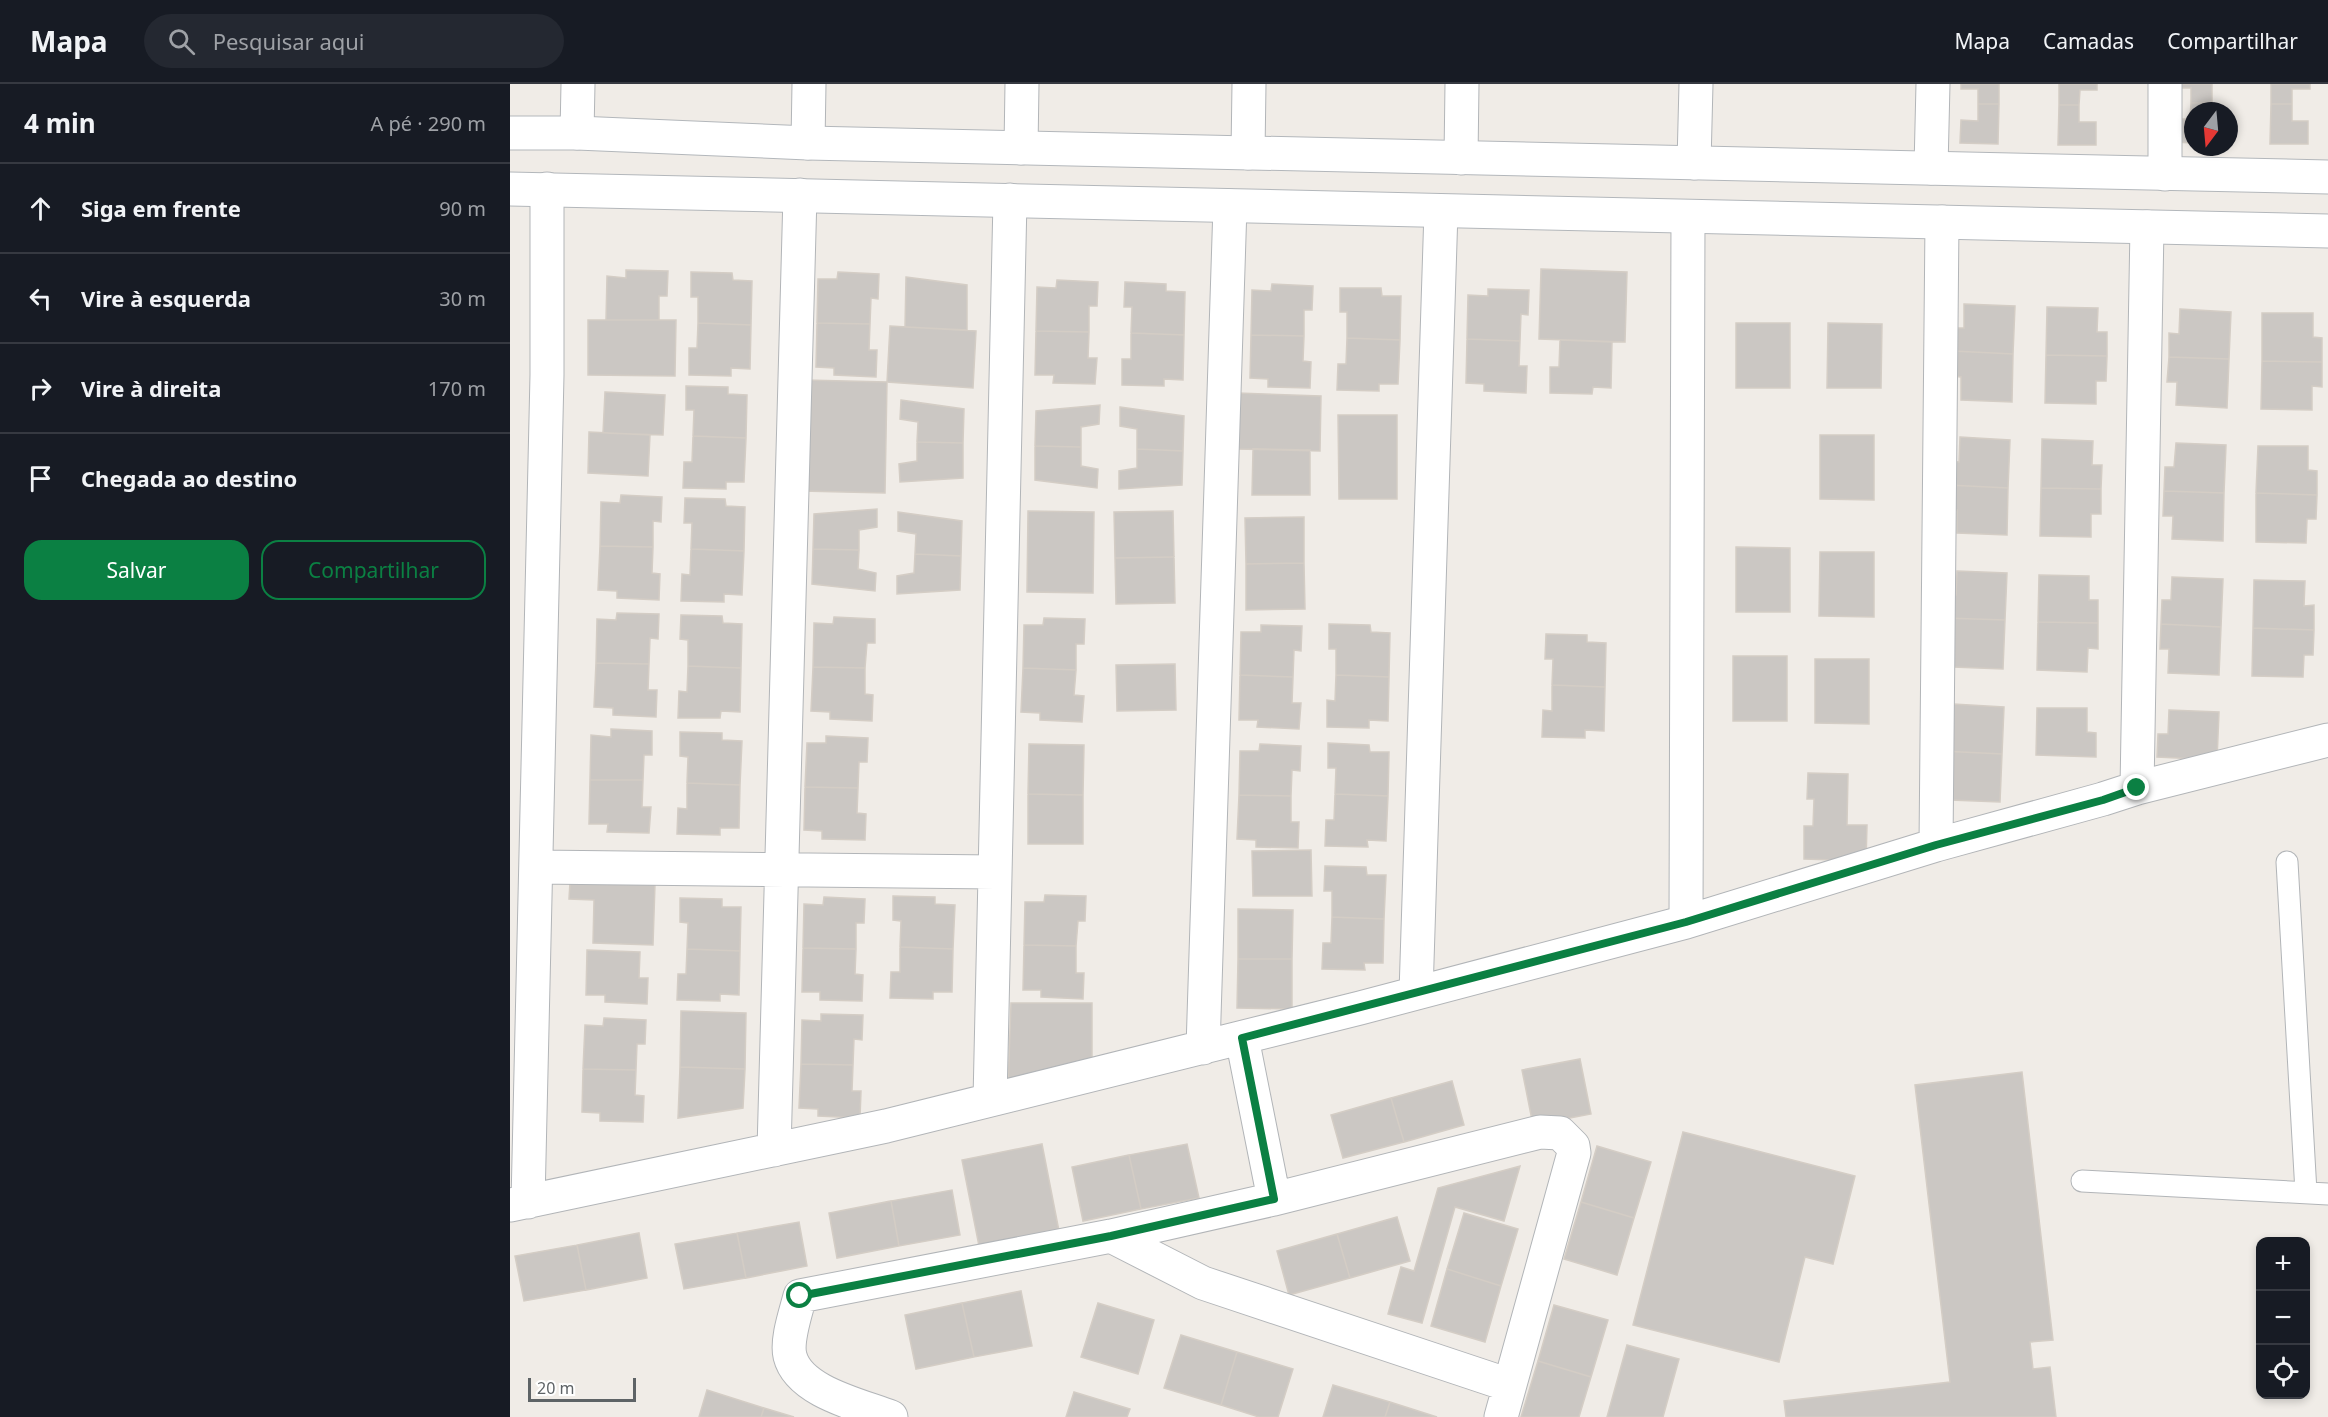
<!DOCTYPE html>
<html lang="pt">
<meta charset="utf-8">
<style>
body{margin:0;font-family:"Noto Sans",sans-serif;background:#242831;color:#f1f3f6}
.controls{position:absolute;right:18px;bottom:18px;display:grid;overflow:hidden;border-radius:12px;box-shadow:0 3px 9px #0003}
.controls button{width:54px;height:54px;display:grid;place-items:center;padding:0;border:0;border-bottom:2px solid #363941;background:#171b24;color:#f1f3f6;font:30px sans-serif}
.compass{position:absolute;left:1674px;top:18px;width:54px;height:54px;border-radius:50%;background:#171b24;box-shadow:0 3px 9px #0003;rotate:196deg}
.scale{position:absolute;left:18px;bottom:15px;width:108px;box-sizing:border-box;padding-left:6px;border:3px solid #5e6366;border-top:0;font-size:16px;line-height:21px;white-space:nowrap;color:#5e6366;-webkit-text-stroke:4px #fff;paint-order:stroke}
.stop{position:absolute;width:18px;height:18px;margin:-14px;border:4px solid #0b8043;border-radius:50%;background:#fff}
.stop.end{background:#0b8043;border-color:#fff;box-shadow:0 2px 6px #0008}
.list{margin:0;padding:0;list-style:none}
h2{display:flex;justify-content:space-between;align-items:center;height:78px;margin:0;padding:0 24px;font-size:26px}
h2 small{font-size:20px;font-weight:400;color:#9ea1a6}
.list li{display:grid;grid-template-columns:39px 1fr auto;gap:18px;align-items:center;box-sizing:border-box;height:90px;padding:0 24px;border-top:2px solid #363941}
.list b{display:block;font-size:22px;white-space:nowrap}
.list em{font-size:20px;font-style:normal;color:#9ea1a6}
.actions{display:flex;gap:12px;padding:18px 24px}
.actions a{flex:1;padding:14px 0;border:2px solid #0b8043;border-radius:18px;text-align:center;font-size:21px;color:#0b8043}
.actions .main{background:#0b8043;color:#fff}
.icon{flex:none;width:33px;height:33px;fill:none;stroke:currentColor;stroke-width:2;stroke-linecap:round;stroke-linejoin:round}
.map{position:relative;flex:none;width:1818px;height:1333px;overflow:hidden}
header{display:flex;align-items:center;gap:36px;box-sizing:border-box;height:84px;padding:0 30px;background:#171b24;border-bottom:2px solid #363941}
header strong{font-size:28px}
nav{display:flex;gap:33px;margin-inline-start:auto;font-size:21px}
.search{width:420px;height:54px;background:#242831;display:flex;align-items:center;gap:15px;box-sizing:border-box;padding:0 21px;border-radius:33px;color:#9ea1a6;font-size:22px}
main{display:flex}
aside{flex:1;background:#171b24}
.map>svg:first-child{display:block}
</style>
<header>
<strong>Mapa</strong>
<div class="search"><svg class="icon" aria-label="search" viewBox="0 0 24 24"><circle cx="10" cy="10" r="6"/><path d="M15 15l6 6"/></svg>Pesquisar aqui</div>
<nav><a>Mapa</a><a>Camadas</a><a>Compartilhar</a></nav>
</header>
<main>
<aside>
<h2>4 min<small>A pé · 290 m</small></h2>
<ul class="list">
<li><svg class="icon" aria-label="ahead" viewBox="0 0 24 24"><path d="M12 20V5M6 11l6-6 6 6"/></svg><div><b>Siga em frente</b></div><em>90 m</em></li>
<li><svg class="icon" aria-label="left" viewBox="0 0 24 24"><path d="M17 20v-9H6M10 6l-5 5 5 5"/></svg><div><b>Vire à esquerda</b></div><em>30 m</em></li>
<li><svg class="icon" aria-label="right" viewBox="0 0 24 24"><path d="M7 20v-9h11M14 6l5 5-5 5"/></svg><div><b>Vire à direita</b></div><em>170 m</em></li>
<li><svg class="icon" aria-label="arrive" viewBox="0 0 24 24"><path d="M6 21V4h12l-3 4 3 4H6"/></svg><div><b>Chegada ao destino</b></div></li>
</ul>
<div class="actions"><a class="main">Salvar</a><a>Compartilhar</a></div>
</aside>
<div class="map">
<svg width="1818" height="1333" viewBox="0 0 1818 1333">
<rect width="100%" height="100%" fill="#f0ece7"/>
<!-- building -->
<path fill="#cbc7c3" stroke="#d4cdc5" stroke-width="1.5" d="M1451,0H1489V20H1468V5H1451Z
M1549,0H1587V6H1570L1569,21H1549Z
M1664,0H1702V19H1681V4H1664Z
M1761,0H1800V5H1782V20H1761Z
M1681,19H1702L1701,27H1683V59L1663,58V35H1680Z
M1468,20H1489L1488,60L1450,59L1451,36L1468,37Z
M1761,20H1782V37H1798V60H1760Z
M1549,21H1569V38H1586V61H1548Z
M1031,185L1117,188L1115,258L1029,255Z
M116,186L158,187L157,212H149V236H96L97,192L116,194Z
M181,188L222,189L223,196L242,197L241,241L188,239V213H181Z
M328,188L369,190L368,215L361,214L360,240L307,239L308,195H327Z
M396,193L457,201V246L395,243Z
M547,196L588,198L587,222H579V248L526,247L527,203L546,204Z
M615,198L656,200V207L675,208L674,251L621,249L622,223H614Z
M762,200L803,202L802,226H794V252L741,251L742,206L761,207Z
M830,204H871L872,212H891L890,256L837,254V228H830Z
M978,205L1019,206L1018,231L1011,230L1010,257L957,255L958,211L978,212Z
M1454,220L1505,222L1503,270L1443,267L1444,244H1454Z
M1537,223L1588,224L1587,248H1597V272L1536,271Z
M1670,225L1721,228L1719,275L1659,273V249L1669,250Z
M1752,229H1803V253L1812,254V278L1752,277Z
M78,236H166L165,292L78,291Z
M188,239L241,241L240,285L221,284V292L179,291V264H187Z
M307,239L360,240L359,266H367L366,293L324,291V284L306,283Z
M1226,239H1280V304H1226Z
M1318,239L1372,240L1371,304H1317Z
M380,242L466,247L463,304L377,298Z
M526,247L579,248L578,274H587L585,300L543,299L544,291H525Z
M621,249L674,251L673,296L654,295V302L612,301V275H621Z
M741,251L794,252L793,277L801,278L800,304L758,303V295L740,294Z
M837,254L890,256L888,300H869V307L827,306L828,280H836Z
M957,255L1010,257L1009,282H1017L1016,309L974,307V300L956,299Z
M1050,256L1102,258L1101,304L1083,303L1082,310L1040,309V283H1049Z
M1443,267L1503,270L1502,318L1451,316V293L1442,292Z
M1536,271L1597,272L1596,297H1586V320L1535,319Z
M1659,273L1719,275L1717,324L1666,321L1667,298H1657Z
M1752,277L1812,278V303L1802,302V326L1751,325Z
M295,296L377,298L375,409L292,407Z
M176,302L218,303V310L237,311L236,354L183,352L184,326H176Z
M95,308L155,311L153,351L93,349Z
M727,309L811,312L810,367L726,365Z
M391,316L454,325L453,359L407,358L408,338L390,335Z
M590,321L589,340L571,343V363L525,362L526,327Z
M610,323L674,332L673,367L627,365V345L610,342Z
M828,331H887V415H829Z
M79,348L140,351L138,392L78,389Z
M1310,351H1364V416L1310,415Z
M183,352L236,354L234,398H216V405L173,404L174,378H182Z
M1450,353L1500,356L1498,404L1438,401L1439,377L1449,378Z
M1532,355L1583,357L1582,381H1592L1591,405L1531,404Z
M407,358L453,359V394L390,398L389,380L407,377Z
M1666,359L1716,361L1714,409L1654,407L1655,383H1664Z
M525,362L571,363V382L588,385L587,404L525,396Z
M1748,362H1798V386L1807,387V411L1746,409Z
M627,365L673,367L672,401L609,405V387L627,384Z
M743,365L800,366V411H742Z
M1438,401L1498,404L1497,451L1447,449V426H1437Z
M1531,404L1591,405V430H1581V453L1530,452Z
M1654,407L1714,409L1713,457L1662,455L1663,432H1653Z
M1746,409L1807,411L1806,435H1797L1796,459L1746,458Z
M111,411L152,413L151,438L143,437V463L90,462L91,418L110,419Z
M175,414L215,415L216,422L235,423L234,467L181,465L182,439H174Z
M367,425V443L349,446V466L303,465L304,430Z
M518,427L584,428L583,509L517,508Z
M663,427L664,473L605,474L604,428Z
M388,428L452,437L451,472L405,470L406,450L388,447Z
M794,433V479L736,480L735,434Z
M90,462L143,463L142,489L150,490L149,516L107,514V507L88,506Z
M1226,463L1280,464V528H1226Z
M181,465L234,467L232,511L214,510V518L171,517L172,490L180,491Z
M303,465L349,466L348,485L366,489L365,507L302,500Z
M1310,468H1364V533L1309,532Z
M405,470L451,472L450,506L387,510V492L404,489Z
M664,473L665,519L606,520L605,474Z
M794,479L795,525L736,526V480Z
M1447,487L1497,489L1495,536L1435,534L1436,511H1446Z
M1529,491L1579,492V516H1588V539L1528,538Z
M1662,493L1713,495L1711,543L1651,540L1652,516H1661Z
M1744,496L1795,497L1794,522L1804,521V546L1743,544Z
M107,529L149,530L148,555L140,554L139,580L86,579L87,535L106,536Z
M171,531L212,532L213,539L232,540L231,584L178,582V556L170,555Z
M324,533L365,535V559H357L355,584L303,583L304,539L323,540Z
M534,534L575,535L574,560H566V586L513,584L514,541H533Z
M1435,534L1495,536L1493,585L1443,583Z
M1528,538L1588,539V565L1578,564L1577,588L1527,586Z
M819,540L860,541L861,548L880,549L879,593L826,591V565H819Z
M1651,540L1711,543L1709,591L1658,589L1659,565H1650Z
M751,541L792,542L791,567L784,566L783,593L730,591L731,548H751Z
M1743,544L1804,546L1803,571H1794L1793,593L1742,592Z
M1036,550L1077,551V558L1096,559L1095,603L1042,601L1043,575H1035Z
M1223,572H1277V637H1223Z
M1305,575H1359V640L1305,639Z
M86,579L139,580L138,606H147L146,633L103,631V624L84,623Z
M665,580L666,626L607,627L606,581Z
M178,582L231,584L230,628L211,627L210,634H168L169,607L177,608Z
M303,583L355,584V610L363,611L362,637L320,635V628L301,627Z
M513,584L566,586L564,611L574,612L572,638L530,636V629L511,628Z
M730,591L783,593L782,619H791L789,645L747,643L748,636H729Z
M826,591L879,593L878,637L859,636V644L817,643V616L825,617Z
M1042,601L1095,603L1094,647L1075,646V654L1032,653L1033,626L1042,627Z
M1443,620L1494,623L1492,670L1431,667Z
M1527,624H1577V648L1586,649V673L1526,671Z
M1659,626L1709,628L1707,676L1647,673L1648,650H1658Z
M101,645L142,647V671H134L133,696H80L81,651L101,653Z
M170,648L212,649V656L232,657L230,701L177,699L178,673L170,672Z
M316,652L358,654L357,678H349L348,704L295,703L297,659H316Z
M818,659L859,661L860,668H879L878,712L825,710L826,684H818Z
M519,660L574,661L573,711L518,710Z
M750,660L791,662L790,687L782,686L781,712L729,711L730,667H749Z
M1431,667L1492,670L1490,718L1440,716Z
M1298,689L1338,690L1337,741H1357L1356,777L1294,775V742H1303L1304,715H1297Z
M80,696H133L132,723H141L139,749L97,748L98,740H79Z
M177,699L230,701L229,744H210V751L167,750L168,724L177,725Z
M295,703L348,704L347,729L356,730L355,756L312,755V747L294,746Z
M518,710L573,711V760H518Z
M825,710L878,712L876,757L857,756L858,763L815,762L816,736H824Z
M729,711L781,712V738H789L788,764L746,763V756L727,755Z
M801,766L802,812H743L742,767Z
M815,782L856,783L857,791H876L874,835L822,833V807H814Z
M60,798L145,800L143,861L83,859L84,816L59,815Z
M535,811L576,812L575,837H568L566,862L514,861L515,818H534Z
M383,812L425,813V820L445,821L443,865L390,863L391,837L383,836Z
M314,813L355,815L354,839H346V865L293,864L294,820L313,821Z
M170,814L212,815V823H231L230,867L177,865L178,839L170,838Z
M728,825L783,826L782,875H728Z
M822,833L874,835L873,879H854L855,886L812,885L813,859H821Z
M514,861L566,862V889H574L573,915L531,913V906H513Z
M390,863L443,865L442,908H423V915L380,914L381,888H390Z
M293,864L346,865L345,890L353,891L352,917L310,916V908H292Z
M177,865L230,867L229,911L210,910V917L167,916L168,890H176Z
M77,866L130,868L129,894H138L137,920L95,918V911H76Z
M728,875H782V925L727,924Z
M501,919H582V984L498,1005Z
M171,927L236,929L235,985L170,983Z
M311,930L353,931L352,956L344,955L343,981L291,980L292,936L311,937Z
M94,934L136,936L135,960H127L126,986L73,985L75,941L93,942Z
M1070,975L1081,1030L1023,1041L1012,986Z
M291,980L343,981L342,1007H351L350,1034L308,1032V1025L289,1024Z
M170,983L235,985L233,1024L168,1034Z
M73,985L126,986L125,1011L134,1012L133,1038L90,1037V1029L72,1028Z
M1512,988L1543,1256L1520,1258L1523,1285L1540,1283L1546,1333H1276L1274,1317L1440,1298L1405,1001Z
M942,997L954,1041L894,1058L881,1014Z
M881,1014L894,1058L833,1074L821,1031Z
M1173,1048L1345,1092L1323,1180L1295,1173L1269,1278L1123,1241Z
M532,1060L549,1147L469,1162L452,1076Z
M677,1060L689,1114L631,1125L619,1071Z
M1087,1062L1141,1078L1124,1134L1071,1118Z
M619,1071L631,1125L573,1137L562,1083Z
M1010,1082L994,1137L945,1123L912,1239L878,1230L891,1183L904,1187L928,1104Z
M442,1106L450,1151L389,1162L381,1117Z
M381,1117L389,1162L327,1174L319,1129Z
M1071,1118L1124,1134L1107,1191L1054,1175Z
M954,1129L1008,1145L991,1202L937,1185Z
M887,1133L900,1177L840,1194L827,1150Z
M289,1138L297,1182L236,1194L227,1149Z
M129,1149L137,1194L76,1206L67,1161Z
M227,1149L236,1194L174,1205L165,1160Z
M827,1150L840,1194L779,1211L767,1167Z
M67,1161L76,1206L14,1217L5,1172Z
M937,1185L991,1202L975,1258L921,1242Z
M511,1207L522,1262L464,1273L452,1219Z
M452,1219L464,1273L406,1285L395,1231Z
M588,1219L644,1236L628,1290L571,1273Z
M1044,1221L1098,1236L1081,1293L1028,1277Z
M671,1251L727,1268L711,1321L654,1304Z
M1117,1261L1169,1275L1153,1333H1097Z
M727,1268L783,1285L768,1333H749L711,1321Z
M1028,1277L1081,1293L1069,1333H1011Z
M823,1301L880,1318L875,1333H813Z
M197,1306L254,1324L251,1333H189Z
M564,1308L620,1325L617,1333H556Z
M880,1318L927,1333H875Z
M254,1324L284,1333H251Z"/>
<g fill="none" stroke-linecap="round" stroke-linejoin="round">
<defs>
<path id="lane" d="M1777,778L1796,1108
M1572,1097L1818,1110"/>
<path id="street" d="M67,49L68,0
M298,59L299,0
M511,64L512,0
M738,69L739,0
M951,74L952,0
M1184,79L1186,0
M1421,84L1423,0
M1655,90V0
M1627,704L1637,143
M1426,761L1432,138
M26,783L485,788
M1176,838L1178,133
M906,909L931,127
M732,954L764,1115
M693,964L720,122
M480,1016L500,116
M264,1066L290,111
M18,1118L37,291V105
M0,1121L376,1042L850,924L1176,838L1426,761L1593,715L1627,704L1818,656
M601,1152L693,1199L999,1301
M381,1333C350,1321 289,1308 280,1272C276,1256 286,1228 290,1212L601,1152L764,1115L1030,1048L1050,1049L1063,1062L1064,1069L991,1333"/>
<path id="secondary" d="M0,49H67L298,59L1818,93
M0,105L1818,147"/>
</defs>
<!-- lane casing -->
<use href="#lane" stroke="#b2b5b8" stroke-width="23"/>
<!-- street casing -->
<use href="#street" stroke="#b2b5b8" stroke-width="35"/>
<!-- secondary casing -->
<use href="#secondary" stroke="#b3b7bb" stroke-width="35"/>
<!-- lane -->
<use href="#lane" stroke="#fff" stroke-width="21"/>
<!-- street -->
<use href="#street" stroke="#fff" stroke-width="33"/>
<!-- secondary -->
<use href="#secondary" stroke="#fff" stroke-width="33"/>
</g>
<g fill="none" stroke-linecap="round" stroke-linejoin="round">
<!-- route -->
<path stroke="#0b8043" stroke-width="8" d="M290,1212L601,1152L764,1115L732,954L1176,838L1426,761L1593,716L1627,704"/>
</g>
</svg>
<div class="controls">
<button>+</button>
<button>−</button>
<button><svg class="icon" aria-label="locate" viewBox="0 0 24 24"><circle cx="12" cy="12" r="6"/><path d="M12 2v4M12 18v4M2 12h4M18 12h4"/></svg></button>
</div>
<svg class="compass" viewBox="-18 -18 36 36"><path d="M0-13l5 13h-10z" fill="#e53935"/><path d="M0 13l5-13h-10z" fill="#9ea1a6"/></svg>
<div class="scale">20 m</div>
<div class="stop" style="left:290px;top:1212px"></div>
<div class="stop end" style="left:1627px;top:704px"></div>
</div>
</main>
